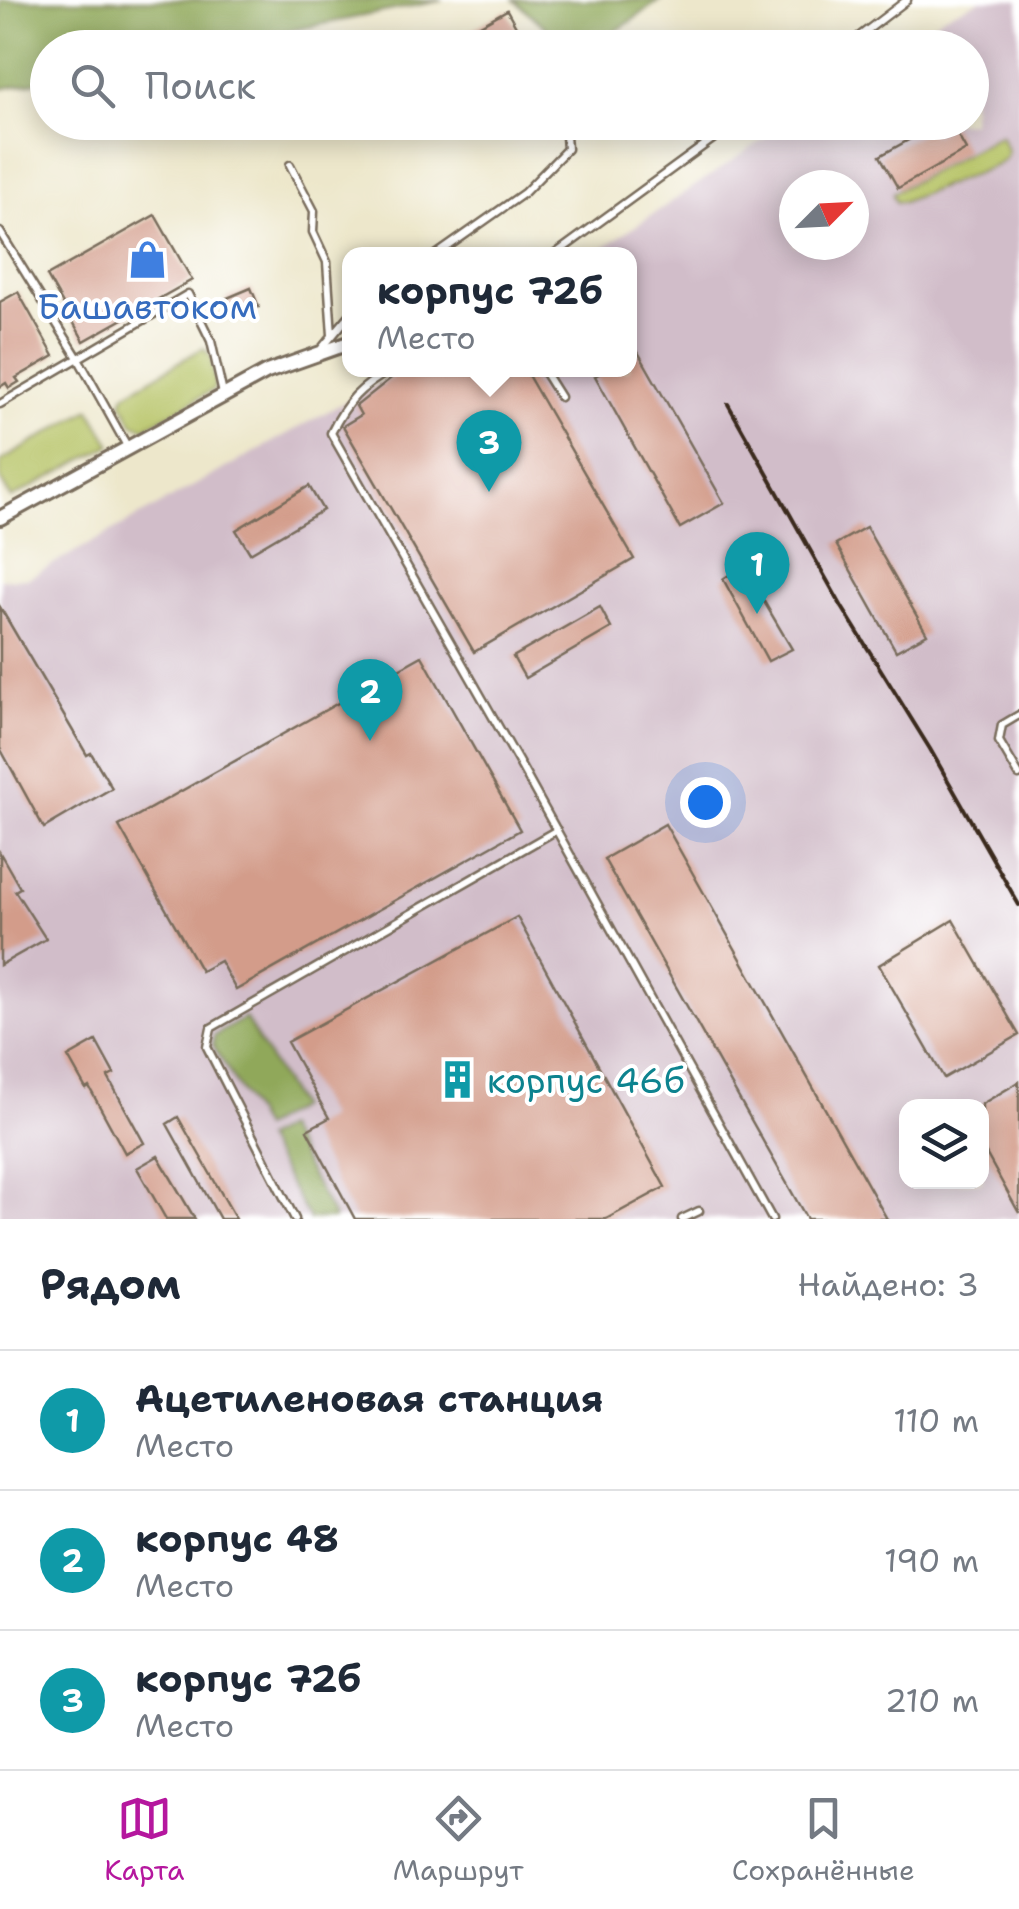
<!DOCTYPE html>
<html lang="ru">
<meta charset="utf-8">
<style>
body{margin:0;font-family:"Shantell Sans",sans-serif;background:#f2f2f3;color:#1f2937}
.controls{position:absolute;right:30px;bottom:30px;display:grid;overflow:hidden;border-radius:20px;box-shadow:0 5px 25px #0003}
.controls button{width:90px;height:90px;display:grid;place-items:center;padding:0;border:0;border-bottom:2px solid #e0e1e3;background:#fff;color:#1f2937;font:50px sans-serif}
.compass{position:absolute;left:779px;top:170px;width:90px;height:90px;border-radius:50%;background:#fff;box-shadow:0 5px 25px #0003;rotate:66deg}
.you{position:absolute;left:705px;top:802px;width:35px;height:35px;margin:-25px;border:8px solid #fff;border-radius:50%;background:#1a73e8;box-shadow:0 0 0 15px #1a73e833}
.badge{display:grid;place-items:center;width:65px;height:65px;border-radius:50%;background:#b5179e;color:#fff;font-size:32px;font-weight:700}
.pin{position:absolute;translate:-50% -82px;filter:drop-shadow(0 2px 5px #0008)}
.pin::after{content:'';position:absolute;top:52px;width:35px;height:30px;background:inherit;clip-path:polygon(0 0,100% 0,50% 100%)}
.popup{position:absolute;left:342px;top:247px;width:295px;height:130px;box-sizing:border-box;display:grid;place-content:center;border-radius:20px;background:#fff;filter:drop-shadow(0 2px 8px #0005);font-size:32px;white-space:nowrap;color:#747a83}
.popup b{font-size:38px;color:#1f2937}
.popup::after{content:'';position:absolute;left:50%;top:100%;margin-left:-20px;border:20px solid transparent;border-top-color:#fff}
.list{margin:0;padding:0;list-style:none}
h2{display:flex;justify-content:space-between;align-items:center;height:130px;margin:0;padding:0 40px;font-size:42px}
h2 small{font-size:32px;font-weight:400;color:#747a83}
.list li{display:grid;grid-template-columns:65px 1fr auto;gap:30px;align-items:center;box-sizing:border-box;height:140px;padding:0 40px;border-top:2px solid #e0e1e3}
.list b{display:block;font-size:38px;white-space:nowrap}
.list p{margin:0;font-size:32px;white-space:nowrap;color:#747a83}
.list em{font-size:32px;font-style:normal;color:#747a83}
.icon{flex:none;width:55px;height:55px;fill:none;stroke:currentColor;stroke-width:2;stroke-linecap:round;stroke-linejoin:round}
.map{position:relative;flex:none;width:1019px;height:1219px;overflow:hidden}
.search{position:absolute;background:#fff;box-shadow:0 5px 25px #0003;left:30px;right:30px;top:30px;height:110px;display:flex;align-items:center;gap:25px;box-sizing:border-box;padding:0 35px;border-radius:55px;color:#747a83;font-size:38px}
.sheet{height:550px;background:#fff}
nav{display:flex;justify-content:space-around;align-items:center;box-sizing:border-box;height:140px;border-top:2px solid #e0e1e3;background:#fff;font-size:28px;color:#747a83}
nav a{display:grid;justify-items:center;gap:5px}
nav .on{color:#b5179e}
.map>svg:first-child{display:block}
</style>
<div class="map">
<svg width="1019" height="1219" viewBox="0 0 1019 1219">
<rect width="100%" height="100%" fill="#fff"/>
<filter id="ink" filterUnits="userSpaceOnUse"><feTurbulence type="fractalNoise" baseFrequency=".01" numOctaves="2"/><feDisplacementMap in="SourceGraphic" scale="20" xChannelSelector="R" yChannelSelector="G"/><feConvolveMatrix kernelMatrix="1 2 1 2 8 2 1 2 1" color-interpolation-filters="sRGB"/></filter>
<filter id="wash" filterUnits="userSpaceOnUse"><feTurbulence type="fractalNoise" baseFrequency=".0048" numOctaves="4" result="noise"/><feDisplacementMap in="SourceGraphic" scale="40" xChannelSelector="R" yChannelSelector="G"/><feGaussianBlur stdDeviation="2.25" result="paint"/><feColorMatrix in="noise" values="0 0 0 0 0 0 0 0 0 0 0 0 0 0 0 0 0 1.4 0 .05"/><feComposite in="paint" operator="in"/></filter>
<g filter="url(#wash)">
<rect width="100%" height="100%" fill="#ede7cb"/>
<!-- industrial -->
<path fill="#d1bdc9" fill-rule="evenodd" d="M981,0H1019V1219H0V579L28,578L402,370H629V255L594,254L788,123L972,122V48L898,47L945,15ZM794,185H854V245H794ZM906,1106H982V1182H906Z"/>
<!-- green -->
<path fill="#b5c264" stroke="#787641" stroke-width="2.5" d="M1000,135L1008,152L1004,160L997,165L903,202H896L893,197V193Z
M203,348L211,355L215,386L213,390L144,428L133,423L122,402L125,394Z
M90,409L111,445L11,498L0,479V462Z"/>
<!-- forest -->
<path fill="#90a85a" stroke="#66693c" stroke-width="2.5" d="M0,0H443L208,47L48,48L47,80L0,89Z
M514,0H660C635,18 601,48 568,47Z
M245,1018L298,1107L262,1128L213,1045L214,1036Z
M285,1128L334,1218L332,1219H309L264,1139Z"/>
<g id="blocks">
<!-- building -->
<path fill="#d39c8a" d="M507,10L528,48H465L459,37Z
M952,125L966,150L898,188L880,156L930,128L934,135Z
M155,215L192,280L84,341L47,276Z
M251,288L259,307L233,318L225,299Z
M18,292L54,356L16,378L19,382L9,388L6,383L0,387V302Z
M638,352L724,503L680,528L595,376L606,370H629V357Z
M398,370H525L634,559L474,652L343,426L361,415L356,406L395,375Z
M309,486L323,510L250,553L236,530Z
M866,527L927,634L896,651L836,544Z
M743,566L792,649L768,661L723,579Z
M0,607L87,755L91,753L112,788L44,828L0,748Z
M600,607L611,628L525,678L513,657Z
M422,656L520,830L236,990L220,961L201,971L119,826Z
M665,824L887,1219H807L604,859Z
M0,853L20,888L15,891L46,939L0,965Z
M517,917L665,1187L606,1219H355L307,1130L329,1118L287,1042Z
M953,920L1019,1035L944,1078L879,965Z
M96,1041L114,1074L108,1077L144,1143L125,1153L89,1087L86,1089L68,1057Z
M1019,1082V1213L982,1146V1104Z
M178,1117L236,1219H220L167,1124Z
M158,1156L195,1219H166L137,1168Z"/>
</g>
</g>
<g filter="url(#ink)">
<use href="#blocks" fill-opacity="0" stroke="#796c5b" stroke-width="2.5"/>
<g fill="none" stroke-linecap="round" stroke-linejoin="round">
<defs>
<path id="lane" d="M844,48L907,0
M290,165L314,211L313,232L327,262L332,335
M0,232L78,358L127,446
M436,255L524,193L567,149L565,122
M554,255L736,122
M322,348L349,316
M391,370C360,387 347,401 331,433L522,768L772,1219
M543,370L560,397
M0,404L188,294L211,341L223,394
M1019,715L1002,725L999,741L1019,775
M295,1219L207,1047L211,1028L557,830
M682,1219L699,1211"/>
<path id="street" d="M0,518L267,372L349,343"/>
</defs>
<!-- lane casing -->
<use href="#lane" stroke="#796c5b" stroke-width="11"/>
<!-- street casing -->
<use href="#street" stroke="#796c5b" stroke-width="18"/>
<!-- lane -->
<use href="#lane" stroke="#fff" stroke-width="6"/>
<!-- street -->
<use href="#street" stroke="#fff" stroke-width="12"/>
<!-- rail -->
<path stroke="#3b2a1e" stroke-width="4" d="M728,404L842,607L930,749L1019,905"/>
</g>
</g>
<!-- icons -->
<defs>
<symbol id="shop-bare" viewBox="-9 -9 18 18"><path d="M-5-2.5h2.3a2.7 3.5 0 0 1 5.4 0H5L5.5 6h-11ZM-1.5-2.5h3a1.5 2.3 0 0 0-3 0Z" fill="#3f7fe0" stroke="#fff" stroke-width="2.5" paint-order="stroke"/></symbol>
<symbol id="building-bare" viewBox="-9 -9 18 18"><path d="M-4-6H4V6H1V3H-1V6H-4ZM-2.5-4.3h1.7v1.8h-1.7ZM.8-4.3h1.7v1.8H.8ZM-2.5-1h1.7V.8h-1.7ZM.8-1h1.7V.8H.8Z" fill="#0f9aa8" stroke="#fff" stroke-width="2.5" paint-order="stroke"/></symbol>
</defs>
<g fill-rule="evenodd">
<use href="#shop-bare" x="120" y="232" width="55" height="55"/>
<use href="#building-bare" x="430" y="1052" width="55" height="55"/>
</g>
<g text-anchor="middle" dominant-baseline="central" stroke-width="8" stroke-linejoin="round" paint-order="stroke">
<!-- shop labels -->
<g font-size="35" fill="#366cbe" stroke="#fff">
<text x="147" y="306">Башавтоком</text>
</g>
<!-- culture labels -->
<g font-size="35" fill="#0d838f" stroke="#fff" text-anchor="start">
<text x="487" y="1080">корпус 46б</text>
</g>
</g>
</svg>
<div class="controls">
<button><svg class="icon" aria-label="layers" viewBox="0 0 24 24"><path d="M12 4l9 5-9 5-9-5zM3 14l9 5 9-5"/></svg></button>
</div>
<svg class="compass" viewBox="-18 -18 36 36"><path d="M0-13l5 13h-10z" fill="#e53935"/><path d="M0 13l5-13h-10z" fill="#747a83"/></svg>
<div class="you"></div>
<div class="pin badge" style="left:757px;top:614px;background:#0f9aa8">1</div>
<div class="pin badge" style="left:370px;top:741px;background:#0f9aa8">2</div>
<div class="pin badge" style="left:489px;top:492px;background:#0f9aa8">3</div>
<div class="popup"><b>корпус 72б</b>Место</div>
<div class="search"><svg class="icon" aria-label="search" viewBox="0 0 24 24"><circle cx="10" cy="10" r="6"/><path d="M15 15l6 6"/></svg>Поиск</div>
</div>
<section class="sheet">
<h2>Рядом<small>Найдено: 3</small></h2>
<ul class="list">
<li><span class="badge" style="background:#0f9aa8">1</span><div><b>Ацетиленовая станция</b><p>Место</p></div><em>110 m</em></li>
<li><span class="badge" style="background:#0f9aa8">2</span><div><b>корпус 48</b><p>Место</p></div><em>190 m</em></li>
<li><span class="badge" style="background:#0f9aa8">3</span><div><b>корпус 72б</b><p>Место</p></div><em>210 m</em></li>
</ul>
</section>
<nav>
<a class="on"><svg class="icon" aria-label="map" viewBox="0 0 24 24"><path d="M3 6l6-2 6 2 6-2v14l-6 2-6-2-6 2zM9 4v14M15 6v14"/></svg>Карта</a>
<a><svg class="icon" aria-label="directions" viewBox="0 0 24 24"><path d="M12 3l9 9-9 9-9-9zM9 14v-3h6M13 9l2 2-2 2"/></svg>Маршрут</a>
<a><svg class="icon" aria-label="saved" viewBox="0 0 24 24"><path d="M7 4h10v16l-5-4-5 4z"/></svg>Сохранённые</a>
</nav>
